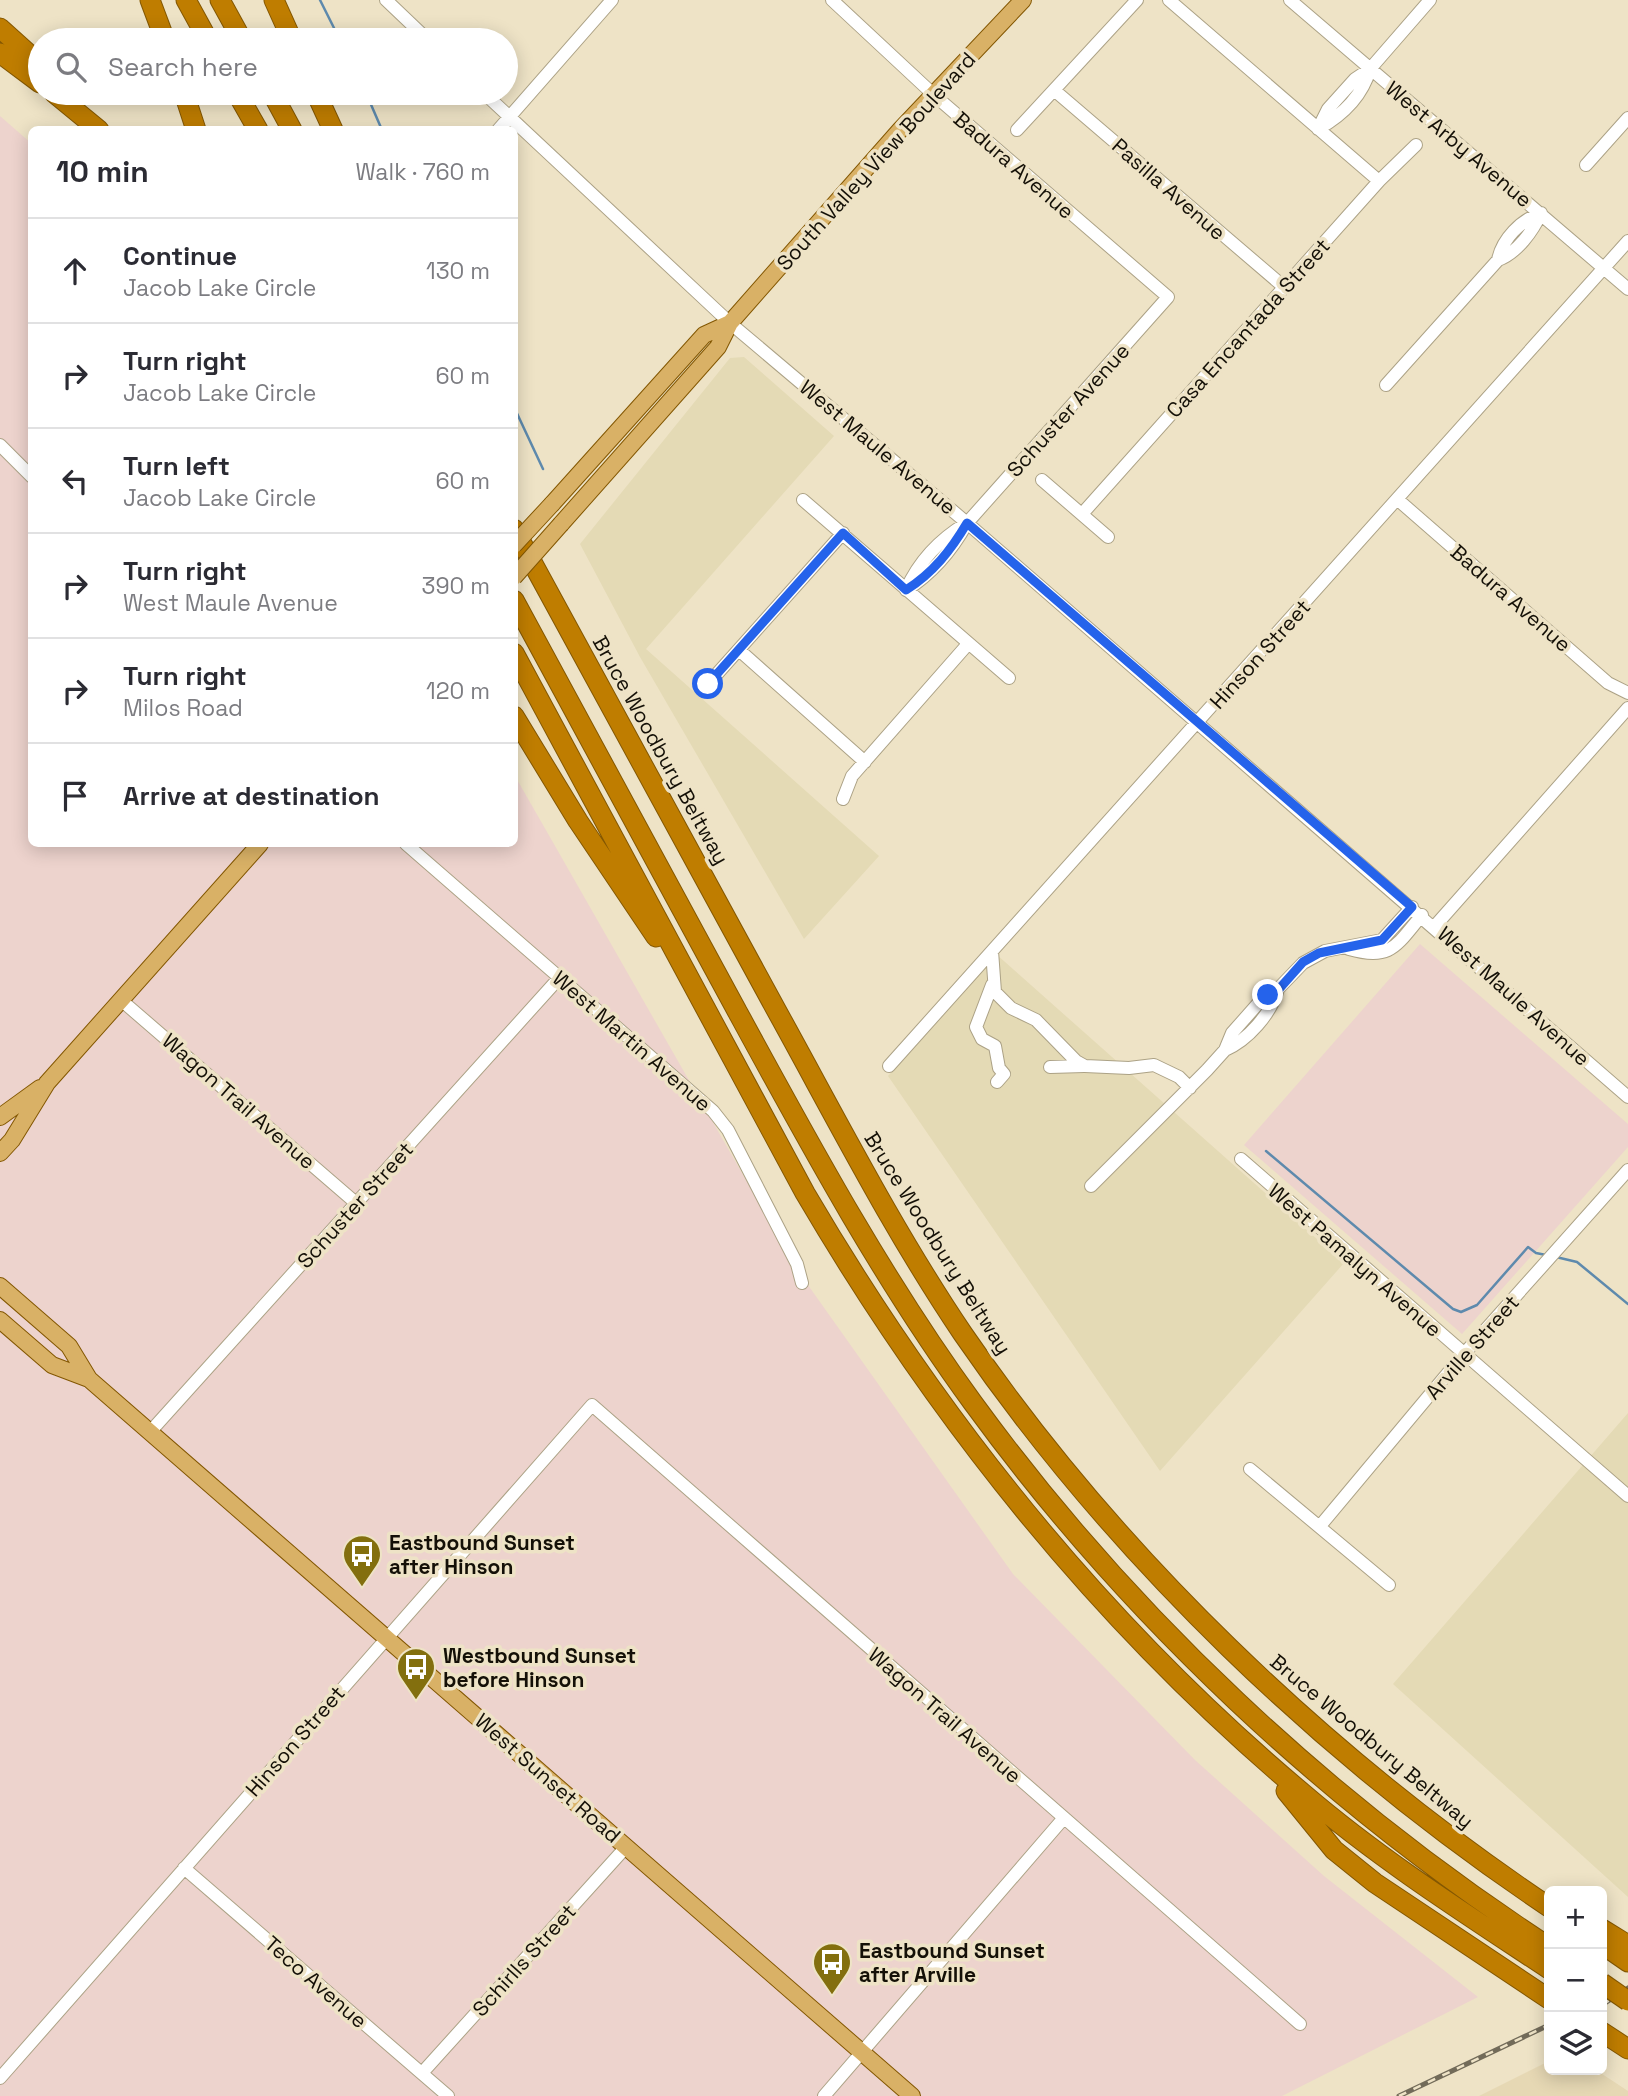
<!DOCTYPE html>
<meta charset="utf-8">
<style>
body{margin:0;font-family:"Space Grotesk",sans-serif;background:#f2f2f3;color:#2b2b33}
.controls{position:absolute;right:21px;bottom:21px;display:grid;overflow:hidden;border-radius:10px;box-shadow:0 4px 18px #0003}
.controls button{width:63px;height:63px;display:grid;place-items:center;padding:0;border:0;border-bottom:2px solid #e1e1e2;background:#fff;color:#2b2b33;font:35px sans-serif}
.stop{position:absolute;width:21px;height:21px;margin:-16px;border:5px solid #2563eb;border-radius:50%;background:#fff}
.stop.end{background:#2563eb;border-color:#fff;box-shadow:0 2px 7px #0008}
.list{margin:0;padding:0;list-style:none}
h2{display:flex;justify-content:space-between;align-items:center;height:91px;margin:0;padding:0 28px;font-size:30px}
h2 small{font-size:23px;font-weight:400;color:#7c7c81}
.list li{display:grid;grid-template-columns:46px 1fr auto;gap:21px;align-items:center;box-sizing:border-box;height:105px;padding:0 28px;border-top:2px solid #e1e1e2}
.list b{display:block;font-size:26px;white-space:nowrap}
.list p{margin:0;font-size:23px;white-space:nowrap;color:#7c7c81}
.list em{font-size:23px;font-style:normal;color:#7c7c81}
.icon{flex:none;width:38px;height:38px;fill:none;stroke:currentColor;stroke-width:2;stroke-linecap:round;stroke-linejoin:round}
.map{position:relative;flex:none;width:1628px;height:2096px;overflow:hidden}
.search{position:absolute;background:#fff;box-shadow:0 4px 18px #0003;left:28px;top:28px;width:490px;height:77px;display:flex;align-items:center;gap:18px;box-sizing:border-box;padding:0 24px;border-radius:38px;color:#7c7c81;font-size:26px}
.panel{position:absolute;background:#fff;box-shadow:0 4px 18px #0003;left:28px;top:126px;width:490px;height:721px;border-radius:10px}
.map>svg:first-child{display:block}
</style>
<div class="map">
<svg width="1628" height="2096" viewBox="0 0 1628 2096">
<rect width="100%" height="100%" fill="#eee3c6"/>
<!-- built -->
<path fill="#e6d8b4" d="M1549,2061V2070H1596L1628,2091V2096H1479Z"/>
<!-- industrial -->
<path fill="#edd3cd" d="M0,116L32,144V844H514L515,776L798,1271L1013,1574L1195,1760L1324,1876L1478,1997L1282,2096H0Z
M1420,944L1628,1124V1147L1462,1334L1244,1145Z"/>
<!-- sand -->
<path fill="#e4dab5" d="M744,357L834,436L646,649L879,856L804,939L640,657L580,544L730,358Z
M996,954L1344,1263L1160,1471L888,1076Z
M1628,1413V1897L1393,1684Z"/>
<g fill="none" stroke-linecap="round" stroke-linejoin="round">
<!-- stream -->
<path stroke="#5e8aad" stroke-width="2.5" d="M320,0L340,40
M366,93L382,130
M514,407L543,469
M1266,1151L1453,1309L1461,1312L1477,1305L1528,1247L1536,1253L1546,1255
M1556,1257L1577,1262L1628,1304"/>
<defs>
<path id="minor" d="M386,0L428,40
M832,0L934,95L1168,297L967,523C952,550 933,573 906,590
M1169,0L1379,181
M1290,0L1628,289
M1054,90L1284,287
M484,93L730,323L967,523L1628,1097
M1318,129L1328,109L1355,79L1370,69L1430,0
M1318,129C1343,115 1362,97 1370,69
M498,130L612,0
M1017,130L1137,0
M1586,165L1628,118
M1498,260C1502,239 1521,220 1541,213
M1386,385L1498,260C1517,253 1533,231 1541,213
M0,445L32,477
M1042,480L1108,537
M1397,499L1608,683L1628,693
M803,500L1009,678
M1082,514L1379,181L1416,145
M906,590C919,561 940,539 967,523
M739,650L865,762
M708,684L843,533
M843,799L852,776L968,644
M406,844L713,1111L728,1130L797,1264L802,1283
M1435,926L1628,708
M1349,949C1391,961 1396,946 1422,915
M992,951L995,992L1011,1008L1036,1020L1076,1061L1085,1066L1129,1068L1154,1065L1179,1077L1190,1088
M992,985L976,1027L982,1039L995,1046L999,1068L1004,1074L997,1082
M121,1000L356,1203
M1225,1050C1248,1040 1271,1014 1278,989
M889,1066L1628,241
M1050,1067L1084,1066
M1241,1159L1628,1496
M1091,1186L1207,1070L1225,1050L1232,1033L1263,998L1278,989L1303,963L1325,951L1382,940L1412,907
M150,1432L560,977
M1250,1469L1389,1585
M1320,1526L1463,1355L1628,1170
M184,1868L448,2096
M422,2073L626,1847
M0,2078L592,1405L1300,2024
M824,2096L1063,1819"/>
<path id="major" d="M552,504L704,335L730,323
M561,524L718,347L730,323L900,130L1023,0
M0,1117L40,1088
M0,1153L12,1140L47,1083L260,844
M0,1286L69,1346L89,1379L912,2096
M0,1320L52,1365L89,1379"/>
<path id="highway" d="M150,0L165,40
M186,0L208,40
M220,0L242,40
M274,0L292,40
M0,28L40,64
M0,53L40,83
M54,93L99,130
M184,93L196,130
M237,93L258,130
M272,93L292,130
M316,93L333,130
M514,529C602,691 690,853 779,1015C838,1122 894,1232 963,1334C1116,1557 1325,1757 1549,1907
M514,600C589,737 663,874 737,1011C810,1145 883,1280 973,1403C1129,1617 1328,1803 1549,1947
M514,653L805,1193C938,1420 1103,1626 1305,1795C1381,1860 1466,1914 1549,1969
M514,716L578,821L656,937
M1286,1791L1334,1850L1375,1883L1549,1999
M1602,1929L1628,1945
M1602,1944L1628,1962
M1602,2032L1628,2049"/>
</defs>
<!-- minor casing -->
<use href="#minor" stroke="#aca286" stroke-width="14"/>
<!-- major casing -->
<use href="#major" stroke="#835702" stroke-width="18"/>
<!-- highway casing -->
<use href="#highway" stroke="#835702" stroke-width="21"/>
<!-- minor -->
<use href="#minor" stroke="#fff" stroke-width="12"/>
<!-- major -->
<use href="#major" stroke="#d9b166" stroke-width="16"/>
<!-- highway -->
<use href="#highway" stroke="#bf7d00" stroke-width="19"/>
<defs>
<path id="rail" d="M1602,2005L1628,1988
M1399,2096L1549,2025"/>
</defs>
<!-- rail casing -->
<use href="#rail" stroke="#726b59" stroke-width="5"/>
<!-- rail -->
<use href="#rail" stroke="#eee3c6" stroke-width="2.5" stroke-dasharray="8" stroke-linecap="butt"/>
<defs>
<path id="major-bridge" d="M514,545L552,504
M514,577L561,524"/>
<path id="highway-bridge" d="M1602,1983L1628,2001"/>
</defs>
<!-- major-bridge casing -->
<use href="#major-bridge" stroke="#835702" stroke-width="18" stroke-linecap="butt"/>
<!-- highway-bridge casing -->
<use href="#highway-bridge" stroke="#835702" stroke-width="21" stroke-linecap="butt"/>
<!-- major-bridge -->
<use href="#major-bridge" stroke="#d9b166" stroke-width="16"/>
<!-- highway-bridge -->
<use href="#highway-bridge" stroke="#bf7d00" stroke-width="19"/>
</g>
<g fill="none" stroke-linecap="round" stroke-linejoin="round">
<!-- route -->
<path stroke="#2563eb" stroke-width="9" d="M708,684L843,533L906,590C933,573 951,550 967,523L1412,907L1382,940L1319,953L1303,962L1279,989L1268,995"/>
</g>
<!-- icons -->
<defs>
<symbol id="bus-pin" viewBox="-11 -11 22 30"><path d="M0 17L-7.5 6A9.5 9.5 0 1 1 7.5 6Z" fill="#836f0e" stroke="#eee3c6"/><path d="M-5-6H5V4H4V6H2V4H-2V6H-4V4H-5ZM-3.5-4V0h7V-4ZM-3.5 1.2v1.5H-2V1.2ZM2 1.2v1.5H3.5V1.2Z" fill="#fff"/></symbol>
</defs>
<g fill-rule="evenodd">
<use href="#bus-pin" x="340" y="1532" width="44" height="60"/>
<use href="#bus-pin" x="394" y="1645" width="44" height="60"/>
<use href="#bus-pin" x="810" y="1940" width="44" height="60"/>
</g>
<g text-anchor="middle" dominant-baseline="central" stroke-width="7" stroke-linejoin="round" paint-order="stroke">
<!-- street labels -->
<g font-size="21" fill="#141007" stroke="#eee3c6">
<text transform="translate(1459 144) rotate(40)">West Arby Avenue</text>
<text transform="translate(876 161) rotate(-48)">South Valley View Boulevard</text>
<text transform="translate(1014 165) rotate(41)">Badura Avenue</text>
<text transform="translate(1169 189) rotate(41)">Pasilla Avenue</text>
<text transform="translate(1248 328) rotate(-48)">Casa Encantada Street</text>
<text transform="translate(1068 410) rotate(-48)">Schuster Avenue</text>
<text transform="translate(878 447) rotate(40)">West Maule Avenue</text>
<text transform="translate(1511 598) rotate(41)">Badura Avenue</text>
<text transform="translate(1260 654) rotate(-48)">Hinson Street</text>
<text transform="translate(661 750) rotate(61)">Bruce Woodbury Beltway</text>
<text transform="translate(1514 996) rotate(42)">West Maule Avenue</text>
<text transform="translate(632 1041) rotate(41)">West Martin Avenue</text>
<text transform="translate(239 1101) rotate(41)">Wagon Trail Avenue</text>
<text transform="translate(355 1205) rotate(-48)">Schuster Street</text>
<text transform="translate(938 1243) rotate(58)">Bruce Woodbury Beltway</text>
<text transform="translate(1355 1260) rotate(41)">West Pamalyn Avenue</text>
<text transform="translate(1472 1347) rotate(-49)">Arville Street</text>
<text transform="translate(945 1715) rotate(41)">Wagon Trail Avenue</text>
<text transform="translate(295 1741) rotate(-49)">Hinson Street</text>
<text transform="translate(1372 1741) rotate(40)">Bruce Woodbury Beltway</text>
<text transform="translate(548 1778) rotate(41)">West Sunset Road</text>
<text transform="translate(524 1960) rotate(-48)">Schirlls Street</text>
<text transform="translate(316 1982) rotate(41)">Teco Avenue</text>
</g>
<!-- poi labels -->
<g font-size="21" font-weight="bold" fill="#141007" stroke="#eee3c6" text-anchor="start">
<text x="389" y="1542">Eastbound Sunset<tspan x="389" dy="24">after Hinson</tspan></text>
<text x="443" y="1655">Westbound Sunset<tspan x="443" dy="24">before Hinson</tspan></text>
<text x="859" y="1950">Eastbound Sunset<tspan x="859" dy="24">after Arville</tspan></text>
</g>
</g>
</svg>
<div class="controls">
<button>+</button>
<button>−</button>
<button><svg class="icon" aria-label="layers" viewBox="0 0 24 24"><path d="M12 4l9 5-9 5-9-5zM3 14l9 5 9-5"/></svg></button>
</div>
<div class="stop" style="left:708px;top:684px"></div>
<div class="stop end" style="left:1268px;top:995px"></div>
<div class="search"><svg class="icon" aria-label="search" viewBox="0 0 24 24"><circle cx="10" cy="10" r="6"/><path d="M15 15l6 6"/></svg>Search here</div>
<section class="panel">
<h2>10 min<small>Walk · 760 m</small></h2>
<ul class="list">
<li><svg class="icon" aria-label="ahead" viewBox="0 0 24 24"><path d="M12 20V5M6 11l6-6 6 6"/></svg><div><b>Continue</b><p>Jacob Lake Circle</p></div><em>130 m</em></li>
<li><svg class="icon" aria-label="right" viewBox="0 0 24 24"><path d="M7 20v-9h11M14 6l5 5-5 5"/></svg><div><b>Turn right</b><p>Jacob Lake Circle</p></div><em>60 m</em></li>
<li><svg class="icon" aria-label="left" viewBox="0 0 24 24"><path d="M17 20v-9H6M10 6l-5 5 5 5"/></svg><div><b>Turn left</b><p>Jacob Lake Circle</p></div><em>60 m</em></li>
<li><svg class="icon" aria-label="right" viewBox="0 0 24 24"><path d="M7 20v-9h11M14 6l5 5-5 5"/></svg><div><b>Turn right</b><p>West Maule Avenue</p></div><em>390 m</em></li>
<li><svg class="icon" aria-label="right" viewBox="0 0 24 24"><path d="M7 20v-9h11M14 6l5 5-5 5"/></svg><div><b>Turn right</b><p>Milos Road</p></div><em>120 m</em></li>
<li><svg class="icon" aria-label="arrive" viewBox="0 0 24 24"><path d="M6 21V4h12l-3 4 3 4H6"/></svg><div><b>Arrive at destination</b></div></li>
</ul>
</section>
</div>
